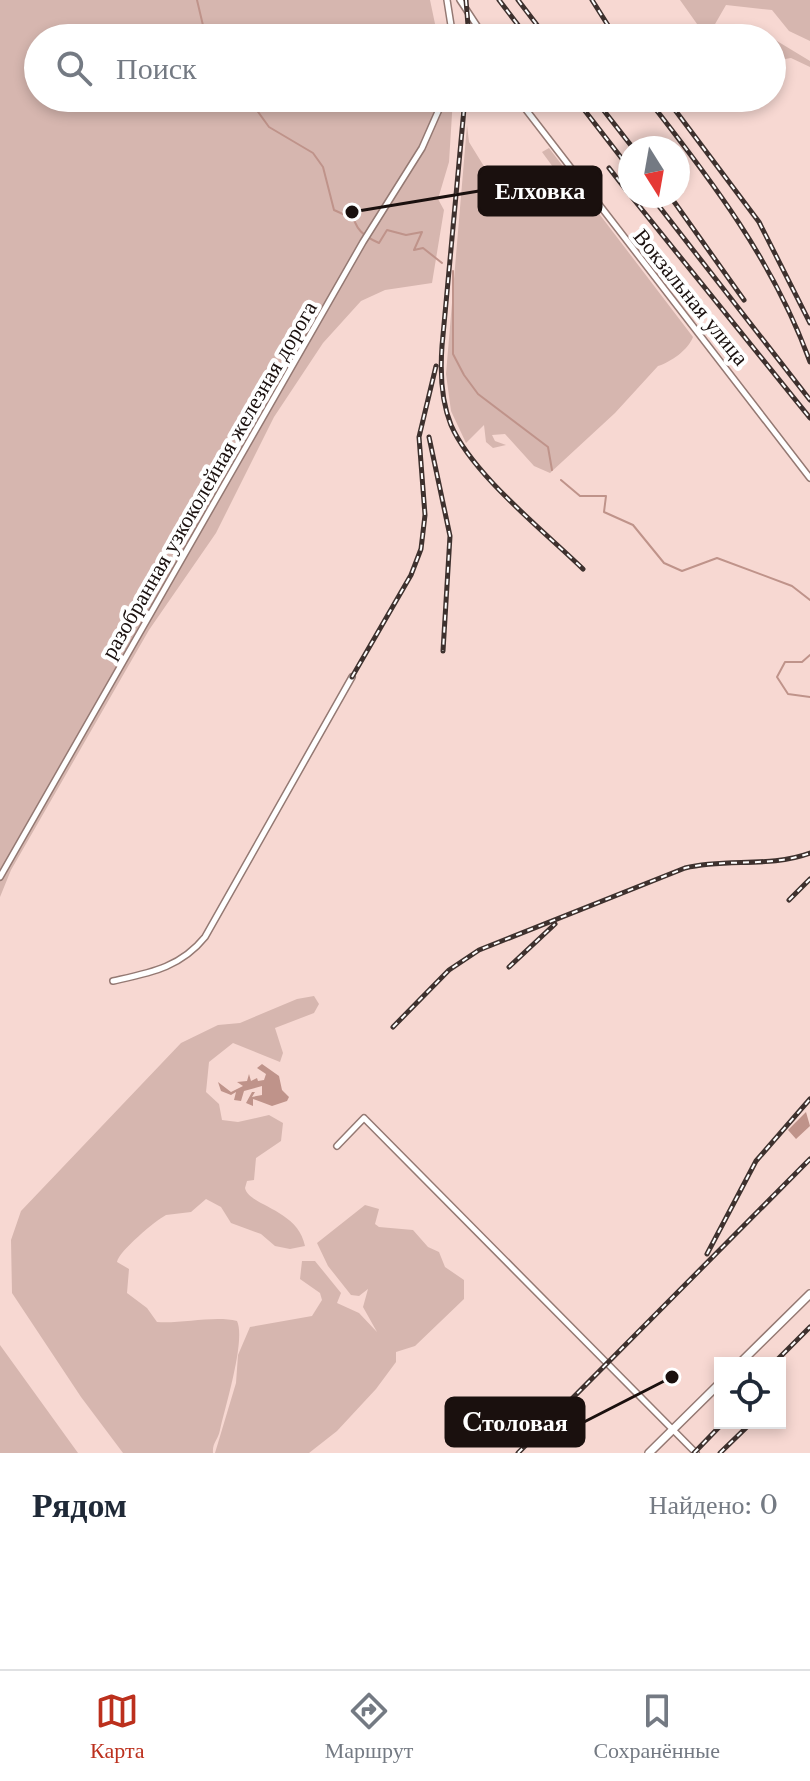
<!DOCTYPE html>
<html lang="ru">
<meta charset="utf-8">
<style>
body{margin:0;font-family:"Libre Baskerville",serif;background:#f2f2f3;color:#1f2937}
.controls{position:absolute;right:24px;bottom:24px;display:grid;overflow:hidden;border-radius:0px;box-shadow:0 4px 12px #0003}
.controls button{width:72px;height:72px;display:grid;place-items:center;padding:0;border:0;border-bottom:2px solid #e0e1e3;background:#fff;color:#1f2937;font:40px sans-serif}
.compass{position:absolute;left:618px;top:136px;width:72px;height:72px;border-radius:50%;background:#fff;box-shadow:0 4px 12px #0003;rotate:169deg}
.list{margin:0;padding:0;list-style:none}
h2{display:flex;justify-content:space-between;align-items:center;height:104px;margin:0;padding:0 32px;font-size:34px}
h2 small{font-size:26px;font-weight:400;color:#747a83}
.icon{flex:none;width:44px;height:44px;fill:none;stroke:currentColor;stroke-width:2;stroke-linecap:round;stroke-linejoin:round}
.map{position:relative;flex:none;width:810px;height:1453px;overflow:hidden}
.search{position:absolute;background:#fff;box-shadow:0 4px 12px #0003;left:24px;right:24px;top:24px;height:88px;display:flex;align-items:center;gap:20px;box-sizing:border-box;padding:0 28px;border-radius:44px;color:#747a83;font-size:30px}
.sheet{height:216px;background:#fff}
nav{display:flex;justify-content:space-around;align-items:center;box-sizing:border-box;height:112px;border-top:2px solid #e0e1e3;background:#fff;font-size:22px;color:#747a83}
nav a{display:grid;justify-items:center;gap:4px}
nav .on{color:#bc301d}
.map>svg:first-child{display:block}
</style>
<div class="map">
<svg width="810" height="1453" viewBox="0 0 810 1453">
<rect width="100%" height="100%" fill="#f7d8d2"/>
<!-- green -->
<path fill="#d6b6af" d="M0,0H430L438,38H38V98H453L449,162L438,199L444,210L432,283L385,290L361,301L323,343L274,417L216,533L149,630L11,870L0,897Z
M680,0H810V41L789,31L772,10L726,5L707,38Z
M772,38L810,61V67L791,58L785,59V67L777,59L772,61Z
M467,125L469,142L493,181L504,184L502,190L519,195L535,209L548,198L531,170L547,188L561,178L542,152L549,148L693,337C688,350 671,362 658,366L615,413L550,473L534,466L505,434L492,435L495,441L506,445L493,448L486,442L484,425L466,443L451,411L446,374Z
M314,996L319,1004L314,1013L275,1028L283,1053L280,1062L233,1043L209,1062L206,1092L219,1104L222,1120L238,1122L269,1115L283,1123L281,1141L256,1158L254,1180L247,1181L245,1188C249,1206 298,1209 305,1246L290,1249L275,1246L261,1234L231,1223L221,1207L206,1199L191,1212L166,1215C155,1221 119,1251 117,1262L129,1269L127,1293L147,1308L157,1322C181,1324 215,1315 237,1321C246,1340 225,1407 220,1430C218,1440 212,1443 213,1453H123L81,1397L12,1293L11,1240L21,1211L181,1043L218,1025L240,1023L297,999Z
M365,1205L379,1209L375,1224L379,1227L413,1230L428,1247L439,1252L445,1267L464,1280V1299L415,1346L396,1352V1362L376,1389L337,1431L309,1453H215L236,1383L238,1355L250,1327L312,1316L322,1300L320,1293L300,1279L302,1261H315L341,1293L337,1303L359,1313L377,1332L363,1307L368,1289L359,1296L351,1295L328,1266L317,1243Z
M0,1345L78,1453H0Z"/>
<!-- water -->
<path fill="#bf938a" d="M262,1064L279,1076L282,1090L289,1097L287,1101L272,1106L253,1099V1106L246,1103L252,1092H255L252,1097L262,1095V1086L244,1091L241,1101L234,1100L236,1092L231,1095L221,1091L218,1082L231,1092L243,1086L237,1082L247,1081L249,1074L251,1081L257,1078L258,1081L264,1080L266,1074L257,1068Z
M806,1112L810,1126L796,1139L788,1130Z"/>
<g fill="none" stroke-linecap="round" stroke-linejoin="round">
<!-- stream -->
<path stroke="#bf938a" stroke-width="2" d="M197,0L206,38
M248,98L269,127L313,153L323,167L334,210L345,215L352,212C355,229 363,236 379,243L387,230L406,235L422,232L414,250L423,248L442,263
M453,271V354L464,375L478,394L548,447L552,470
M561,480L580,496H606L604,512L633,525L664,563L682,571L717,558L792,586L810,600
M810,655L802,662H785L777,677L788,694L810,697"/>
<defs>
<path id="minor" d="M447,0L453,38
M460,0L485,38
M517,98L810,478
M0,877L363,242L422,148L444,98
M113,981C149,973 180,968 205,937L352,677
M337,1146L364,1118L696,1453"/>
<path id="secondary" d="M740,1363L810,1294
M649,1453L720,1383"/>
</defs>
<!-- minor casing -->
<use href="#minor" stroke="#947973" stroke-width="8"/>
<!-- secondary casing -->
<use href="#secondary" stroke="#947973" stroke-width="10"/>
<!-- minor -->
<use href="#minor" stroke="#fff" stroke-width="5"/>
<!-- secondary -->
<use href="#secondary" stroke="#fff" stroke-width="7"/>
<defs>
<path id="rail" d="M466,0L469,38
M499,0L528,38
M518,0L547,38
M592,0L616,38
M465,98L442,346C440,373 441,400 451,425C472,474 544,531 583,569
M575,98L630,169
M594,98L633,148
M647,98C712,181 774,262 810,362
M666,98L759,222L810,323
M609,168L630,195
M631,196L810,418
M651,196L810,400
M670,196L744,300
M429,437L450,536L443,651
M352,677L411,575L421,549L425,515L419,437L436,366
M789,900L810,879
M509,967L555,924
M393,1027L449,970L479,950L685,868C727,858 769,868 810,853
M707,1254L756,1161L810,1099
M774,1363L810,1327
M518,1453L810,1159
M694,1453L723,1423
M720,1453L751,1423"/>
</defs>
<!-- rail casing -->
<use href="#rail" stroke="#3e312e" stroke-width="5"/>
<!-- rail -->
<use href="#rail" stroke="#fff" stroke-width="2" stroke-dasharray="6" stroke-linecap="butt"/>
</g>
<g text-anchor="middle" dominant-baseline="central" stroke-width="8" stroke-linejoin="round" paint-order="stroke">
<!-- street labels -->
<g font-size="22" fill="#1a100e" stroke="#fff">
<text transform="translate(691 297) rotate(51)">Вокзальная улица</text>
<text transform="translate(209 480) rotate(-60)">разобранная узкоколейная железная дорога</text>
</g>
</g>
<!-- callouts -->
<path fill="none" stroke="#1a100e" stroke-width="3" d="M352 212L479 191M672 1377L584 1422"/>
<g fill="#1a100e" stroke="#fff" stroke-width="3">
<circle cx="352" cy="212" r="8"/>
<circle cx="672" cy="1377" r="8"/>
</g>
<g fill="#1a100e" stroke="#1a100e" stroke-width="3">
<rect x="479" y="167" width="122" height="48" rx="8"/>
<rect x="446" y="1398" width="138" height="48" rx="8"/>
</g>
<g font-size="24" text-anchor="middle" font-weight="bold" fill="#fff">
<text x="540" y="199">Елховка</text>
<text x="515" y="1431">Cтоловая</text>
</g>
</svg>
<div class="controls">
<button><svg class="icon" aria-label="locate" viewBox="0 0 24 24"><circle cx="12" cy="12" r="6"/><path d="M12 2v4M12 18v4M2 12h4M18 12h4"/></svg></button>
</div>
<svg class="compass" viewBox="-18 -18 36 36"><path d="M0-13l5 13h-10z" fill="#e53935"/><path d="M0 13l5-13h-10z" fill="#747a83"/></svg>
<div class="search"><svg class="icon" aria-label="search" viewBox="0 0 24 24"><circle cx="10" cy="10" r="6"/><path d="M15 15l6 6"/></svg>Поиск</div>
</div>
<section class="sheet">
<h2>Рядом<small>Найдено: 0</small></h2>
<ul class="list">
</ul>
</section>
<nav>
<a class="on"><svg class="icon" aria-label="map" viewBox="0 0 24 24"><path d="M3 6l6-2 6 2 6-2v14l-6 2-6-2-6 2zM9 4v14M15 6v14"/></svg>Карта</a>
<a><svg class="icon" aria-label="directions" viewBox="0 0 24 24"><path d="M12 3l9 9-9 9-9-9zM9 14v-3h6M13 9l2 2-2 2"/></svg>Маршрут</a>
<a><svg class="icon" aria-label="saved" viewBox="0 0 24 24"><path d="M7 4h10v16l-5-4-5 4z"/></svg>Сохранённые</a>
</nav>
